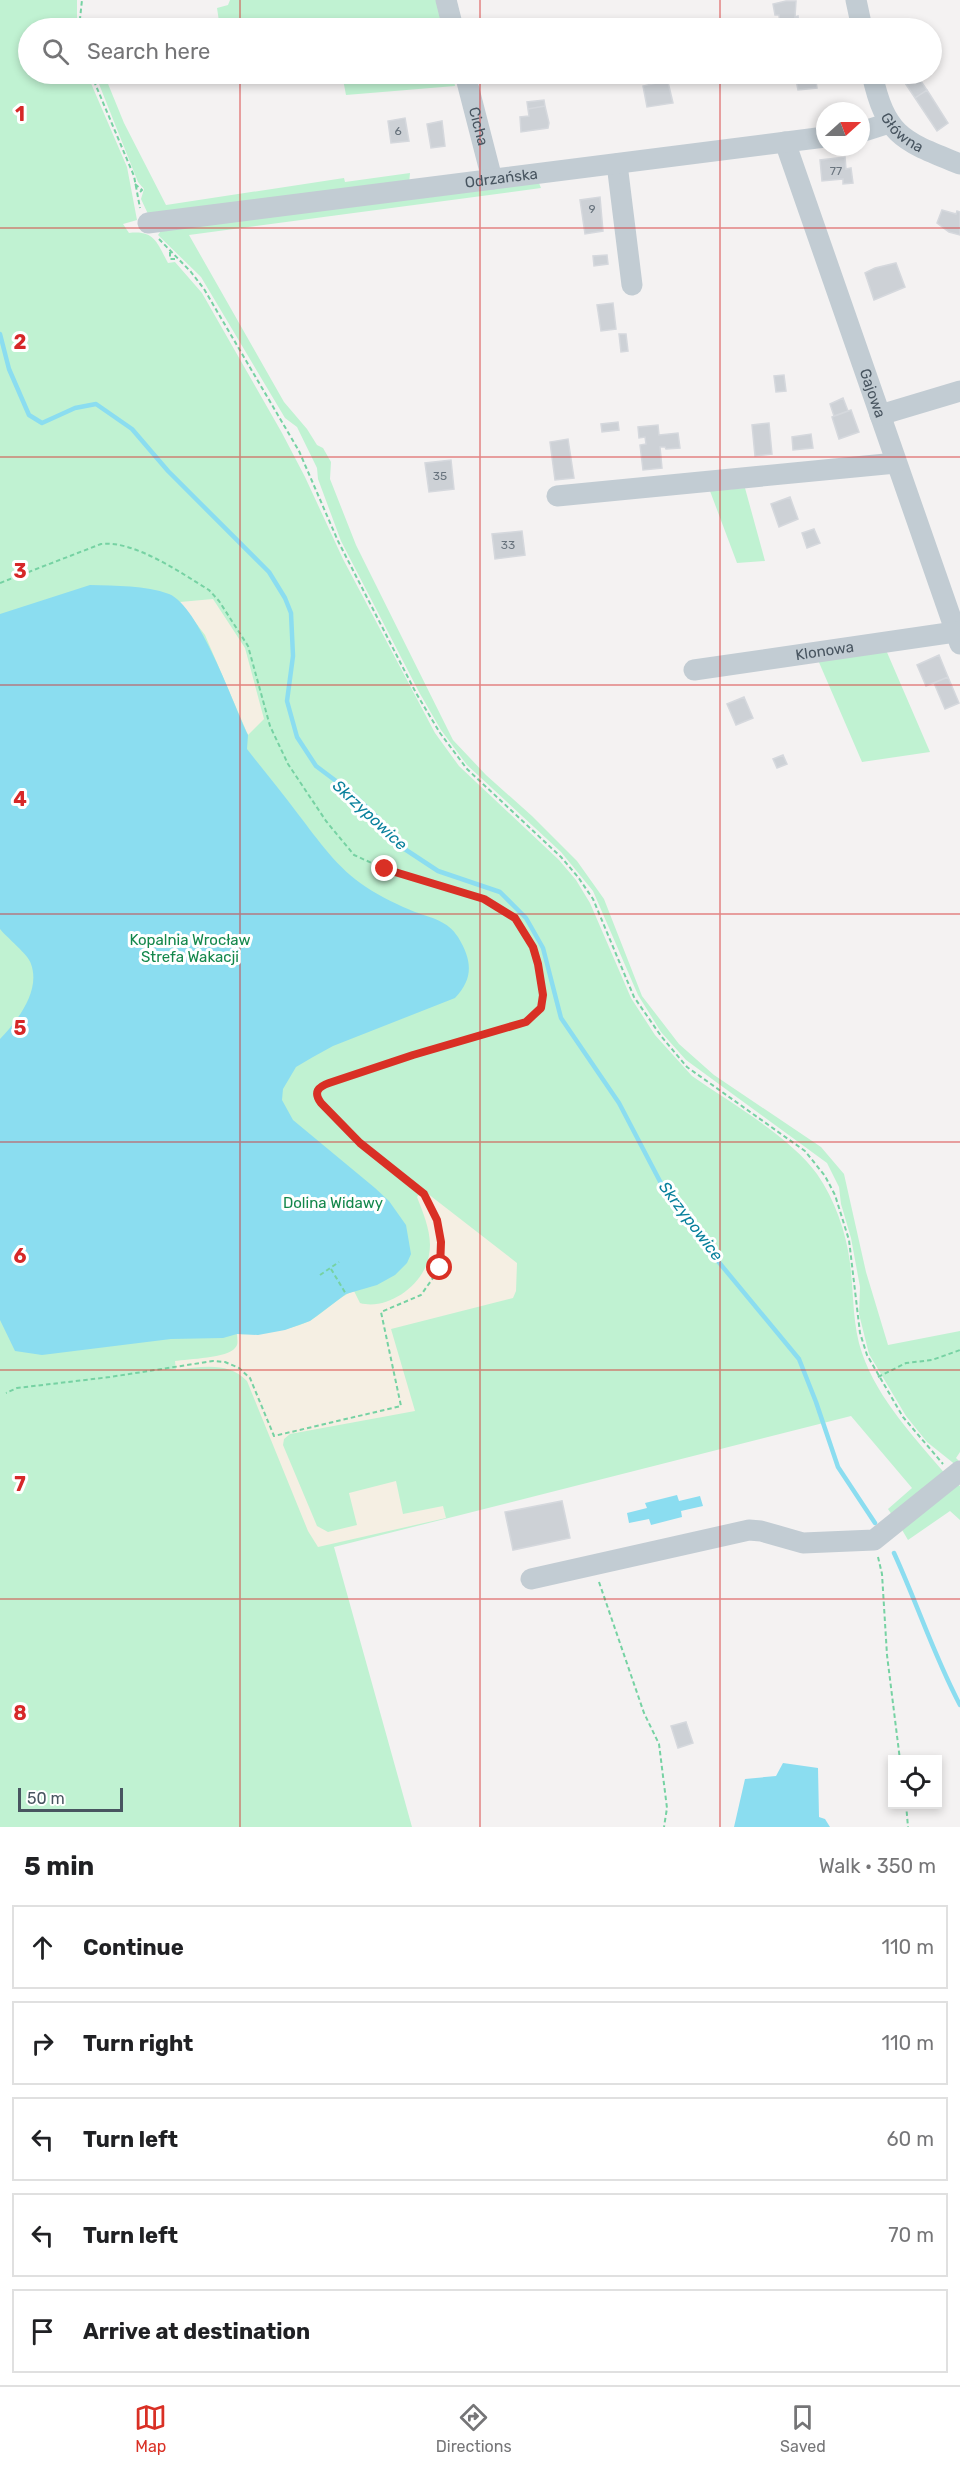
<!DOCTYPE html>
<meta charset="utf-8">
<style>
body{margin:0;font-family:Rubik,sans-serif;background:#f2f2f2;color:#202124}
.controls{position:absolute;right:18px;bottom:18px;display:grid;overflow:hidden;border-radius:0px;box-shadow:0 3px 9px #0003}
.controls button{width:54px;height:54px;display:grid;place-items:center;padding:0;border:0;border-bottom:2px solid #e0e0e0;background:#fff;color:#202124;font:30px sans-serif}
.compass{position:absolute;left:816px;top:102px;width:54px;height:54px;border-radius:50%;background:#fff;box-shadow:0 3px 9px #0003;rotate:69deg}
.scale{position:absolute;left:18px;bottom:15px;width:105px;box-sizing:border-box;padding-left:6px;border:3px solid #485560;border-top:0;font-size:16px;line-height:21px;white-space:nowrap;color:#485560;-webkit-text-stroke:4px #fff;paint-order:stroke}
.stop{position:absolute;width:18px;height:18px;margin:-14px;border:4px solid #d93025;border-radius:50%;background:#fff}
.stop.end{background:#d93025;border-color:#fff;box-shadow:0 2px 6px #0008}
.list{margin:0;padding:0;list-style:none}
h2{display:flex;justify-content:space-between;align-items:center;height:78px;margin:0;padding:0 24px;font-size:26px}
h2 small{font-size:20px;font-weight:400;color:#757577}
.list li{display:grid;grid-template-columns:39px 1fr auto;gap:18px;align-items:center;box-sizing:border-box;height:84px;margin:0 12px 12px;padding:0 12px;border:2px solid #e0e0e0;border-radius:0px}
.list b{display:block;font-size:22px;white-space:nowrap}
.list em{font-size:20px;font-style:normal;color:#757577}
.icon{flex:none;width:33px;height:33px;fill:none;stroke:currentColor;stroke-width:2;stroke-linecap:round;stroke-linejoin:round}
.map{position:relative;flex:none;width:960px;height:1827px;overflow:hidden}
.search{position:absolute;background:#fff;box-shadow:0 3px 9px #0003;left:18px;right:18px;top:18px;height:66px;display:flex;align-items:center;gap:15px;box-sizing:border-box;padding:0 21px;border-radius:33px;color:#757577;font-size:22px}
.sheet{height:558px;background:#fff}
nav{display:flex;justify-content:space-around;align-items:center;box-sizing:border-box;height:84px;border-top:2px solid #e0e0e0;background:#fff;font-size:16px;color:#757577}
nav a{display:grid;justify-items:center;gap:3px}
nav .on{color:#d93025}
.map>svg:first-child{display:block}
</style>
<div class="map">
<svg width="960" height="1827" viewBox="0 0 960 1827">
<rect width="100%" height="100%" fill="#f4f2f2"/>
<!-- green -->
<path fill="#c0f2d2" d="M0,0H77V28H28V74H87L127,167L137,220L123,224L129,233C155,230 157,243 168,263L175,262L202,293L282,433L305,477L343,559L435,733L459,766L559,860L576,880L590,903L631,998L655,1035L692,1076C729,1102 792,1138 817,1174C835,1200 846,1232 850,1263C854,1293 852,1324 862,1353C878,1400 916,1439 947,1476L894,1518L888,1509L912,1488L851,1416L334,1547L412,1827H0Z
M230,0H437L443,28H220L217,8L228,5Z
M95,74H104L124,123L166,205L344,178L345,182L410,173L409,184L148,214L141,199L144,189L138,182Z
M342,74H453L455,86L346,95Z
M537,178L541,188L189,235L284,402L307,429L317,445L323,448L331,462L330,479L356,545L453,740L486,775L532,816L577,861L604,899L642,996L679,1044L714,1075L821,1147L844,1174L866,1272L888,1345L960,1331V1452L956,1458L960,1462L957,1466L927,1442L906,1416L869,1354L859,1314L860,1287L851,1238L841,1204L839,1187L827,1163L686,1060L661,1032L638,995L593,891L561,852L467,765L441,730L419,692L341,541L318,479L317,468L297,427L285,418L201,277L158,235L163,228Z
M745,488L765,561L737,563L710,491Z
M886,650L930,752L862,762L818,660Z
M957,1484L960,1486V1520L950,1511L908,1540L901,1528Z"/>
<!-- sand -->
<path fill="#f5efe3" d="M213,599L245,648L264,719L248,735L205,635L180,602Z
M423,1190L517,1263L516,1291L513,1298L391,1329L415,1411L290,1434L284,1439L283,1445L317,1526L328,1532L357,1525L349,1493L396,1481L403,1514L443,1506L446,1518L318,1547L308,1531L247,1381C228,1361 201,1367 176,1370L175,1361C188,1359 228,1358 235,1348C239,1344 237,1339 237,1334C257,1335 293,1330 311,1320C326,1311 338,1297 354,1291L360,1303C388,1311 425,1284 429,1255C433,1236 424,1215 417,1197Z"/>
<!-- water -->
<path fill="#8bddf0" d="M90,585C116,586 145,585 169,594C199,606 233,703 248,735L247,749C264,771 282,792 298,814C319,841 337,868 366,887C381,897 400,906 415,912C432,918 448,921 458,937C472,960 474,978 455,998L333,1046L313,1057L296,1067L283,1089L282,1100L293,1120L375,1188L389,1201L406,1225L411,1254L407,1263L395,1275L377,1285L346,1294L310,1321L285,1330L258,1335L237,1334L223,1338L171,1339L42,1355L15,1351L0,1320V1039C17,1021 41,991 31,964C28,954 7,938 0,929V614Z
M677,1495L679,1501L700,1496L703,1506L681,1511L682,1517L651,1525L649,1519L629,1523L627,1513L647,1508L645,1503Z
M783,1763L818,1768L819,1817L825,1819L830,1827H734L745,1779L776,1776Z"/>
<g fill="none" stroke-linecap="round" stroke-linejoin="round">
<!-- stream -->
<path stroke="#8bddf0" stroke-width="4.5" d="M0,334L9,369L29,415L42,423L75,408L96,404L132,429L168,471L269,572L285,598L291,613L293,656L287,701L297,737L316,766L352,793L377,817L394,842L438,871L500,892L526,918L543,948L561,1018L619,1103L664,1189L717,1260L799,1359L816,1402L838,1467L875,1523
M894,1553C917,1603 934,1656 960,1705"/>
</g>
<!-- building -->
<path fill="#cdd1d6" stroke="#d5d8dd" stroke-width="1.5" d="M786,1H796L795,17L798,16L799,28H785L784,26H780L779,15H775L773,4Z
M795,74H815L817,88L798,90Z
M899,74H916L927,90L915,98Z
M661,82H668L673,103L647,107L643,86Z
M927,90L948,123L937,131L915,98Z
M544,100L545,106L528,109L527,102Z
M545,106L549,123L548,128L521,132L520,117L529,116L528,109Z
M405,118L409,141L391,143L388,121Z
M442,121L445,146L431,148L427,124Z
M845,157L846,169L851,168L853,183L843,184V179L822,181L820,160Z
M600,197L603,231L585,234L580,200Z
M942,210L956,214L957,211L960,212V235L949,232L937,223Z
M607,255L608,264L594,266L593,256Z
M896,263L905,287L874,300L865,273L875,268Z
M613,303L616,329L601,331L597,305Z
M619,334H626L628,351L621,352Z
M784,375L786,391L776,392L774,376Z
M843,398L848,411L834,416L830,404Z
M851,410L859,432L839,439L832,417Z
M618,422L619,430L602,432L601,424Z
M769,423L772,454L755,456L752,425Z
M658,425L659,435L678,433L680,448L666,449L665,447H660L662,468L643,470L640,445L646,444L645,437L639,438L638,427Z
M811,434L813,448L793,450L792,437Z
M568,439L574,478L555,480L550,442Z
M451,460L454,489L429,492L425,463Z
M790,497L798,519L779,527L771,504Z
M814,529L820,543L807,548L802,533Z
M522,531L525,555L495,559L492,534Z
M939,655L948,677L926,686L917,665Z
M948,677L959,703L945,709L934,683Z
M744,697L753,718L736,725L727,704Z
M783,755L787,764L777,768L773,759Z
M562,1501L570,1538L513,1550L505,1512Z
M686,1722L693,1743L678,1748L671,1726Z"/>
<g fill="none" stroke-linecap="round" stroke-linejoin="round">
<!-- path -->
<path stroke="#76d2a3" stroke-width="2" stroke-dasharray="4.5 3" stroke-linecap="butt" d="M79,28L82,0
M91,74L134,176L140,208
M135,184L142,190L137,195
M159,239L191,272L204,289L299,451L338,541L416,693L440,733L467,769L561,857L578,877L593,899L634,997L661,1036L687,1067L805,1151L825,1176L835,1195L849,1240L860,1333L867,1355L903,1417L943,1464
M170,252V259H177
M0,583L101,544C134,540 181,573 209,590L219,601L248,646L270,726L288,764L326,821L354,855L385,869L484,899L515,918L533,947L538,964L543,995L541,1008L526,1022L413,1055L329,1083C318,1087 313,1092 321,1103L361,1143L424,1194L437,1220L441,1242L440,1268L421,1295L381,1312L401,1406L274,1436L250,1378L239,1368L225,1362L213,1361L110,1377L17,1388L6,1393
M331,1269L346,1294
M320,1275L339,1262
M878,1377L906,1363L932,1360L960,1350
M878,1557L882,1574L887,1655L900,1760
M599,1582L644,1713L659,1744L667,1808L664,1827
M906,1804L908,1827"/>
<!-- minor -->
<g stroke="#c2ccd3" stroke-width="21">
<path d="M446,0L453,28"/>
<path d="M856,0L862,28"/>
<path id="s1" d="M465,74L492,179"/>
<path id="s2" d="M872,74C886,137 903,141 960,164"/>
<path d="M861,132L889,123"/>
<path id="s3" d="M785,142L960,644"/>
<path d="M617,164L632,285"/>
<path id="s4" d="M148,223L825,137"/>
<path d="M880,415L960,391"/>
<path d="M557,496L896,463"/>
<path id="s5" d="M694,670L955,632"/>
<path d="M531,1579L749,1530L761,1531L803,1543L874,1540L960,1471"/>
</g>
</g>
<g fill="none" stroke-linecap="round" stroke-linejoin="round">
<!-- route -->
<path stroke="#d93025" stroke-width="8" d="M385,869L484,899L515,918L533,947L538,964L543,995L541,1008L526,1022L413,1055L329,1083C318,1087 313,1092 321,1103L360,1143L424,1194L437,1220L441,1242L440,1268"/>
</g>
<!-- grid -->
<path fill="none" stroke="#d62828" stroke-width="1.5" stroke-opacity="0.55" d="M240,0V28M480,0V28M720,0V28M240,74V1827M480,74V1827M720,74V1827M0,228H960M0,457H960M0,685H960M0,914H960M0,1142H960M0,1370H960M0,1599H960"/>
<g text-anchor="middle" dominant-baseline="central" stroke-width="6" stroke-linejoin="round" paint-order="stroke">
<!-- number labels -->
<g font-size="12" fill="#69747e">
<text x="398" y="131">6</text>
<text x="836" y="171">77</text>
<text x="592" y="209">9</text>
<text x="440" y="476">35</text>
<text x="508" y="545">33</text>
</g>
<!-- street labels -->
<g font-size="15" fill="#485560" stroke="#fff">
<text stroke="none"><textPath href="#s1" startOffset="54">Cicha</textPath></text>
<text stroke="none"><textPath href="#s2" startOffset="68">Główna</textPath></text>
<text stroke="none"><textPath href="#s4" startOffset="356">Odrzańska</textPath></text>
<text stroke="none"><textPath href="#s3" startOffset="266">Gajowa</textPath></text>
<text stroke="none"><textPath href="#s5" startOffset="132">Klonowa</textPath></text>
</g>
<!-- park labels -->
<g font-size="15" fill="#13874b" stroke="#fff">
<text x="190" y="940">Kopalnia Wrocław<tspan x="190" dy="17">Strefa Wakacji</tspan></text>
<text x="333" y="1203">Dolina Widawy</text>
</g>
<!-- water labels -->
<g font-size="16" font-style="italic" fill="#08809c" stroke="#fff">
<text transform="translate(370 815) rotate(43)">Skrzypowice</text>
<text transform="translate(691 1221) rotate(53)">Skrzypowice</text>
</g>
</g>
<g font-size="20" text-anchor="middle" font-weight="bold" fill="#d62828" stroke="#fff" stroke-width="6" stroke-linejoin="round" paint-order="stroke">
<text x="20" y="121">1</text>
<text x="20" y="349">2</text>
<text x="20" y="578">3</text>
<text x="20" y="806">4</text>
<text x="20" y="1035">5</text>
<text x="20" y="1263">6</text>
<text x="20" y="1491">7</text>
<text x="20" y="1720">8</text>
</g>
</svg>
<div class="controls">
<button><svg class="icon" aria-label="locate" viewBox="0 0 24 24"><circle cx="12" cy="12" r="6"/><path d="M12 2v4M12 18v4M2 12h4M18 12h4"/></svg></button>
</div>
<svg class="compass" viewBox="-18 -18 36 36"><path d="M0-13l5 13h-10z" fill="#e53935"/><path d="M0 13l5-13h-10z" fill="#757577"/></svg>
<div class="scale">50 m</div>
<div class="stop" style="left:440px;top:1268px"></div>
<div class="stop end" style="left:385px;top:869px"></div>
<div class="search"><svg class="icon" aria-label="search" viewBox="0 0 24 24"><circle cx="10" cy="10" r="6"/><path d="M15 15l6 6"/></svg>Search here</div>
</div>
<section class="sheet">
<h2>5 min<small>Walk · 350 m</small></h2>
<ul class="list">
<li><svg class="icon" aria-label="ahead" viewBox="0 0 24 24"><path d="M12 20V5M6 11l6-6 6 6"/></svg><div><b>Continue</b></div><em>110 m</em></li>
<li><svg class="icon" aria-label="right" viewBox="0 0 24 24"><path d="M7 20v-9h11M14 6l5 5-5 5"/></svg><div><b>Turn right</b></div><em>110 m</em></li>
<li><svg class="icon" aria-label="left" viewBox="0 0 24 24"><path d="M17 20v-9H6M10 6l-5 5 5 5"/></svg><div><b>Turn left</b></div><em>60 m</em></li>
<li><svg class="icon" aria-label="left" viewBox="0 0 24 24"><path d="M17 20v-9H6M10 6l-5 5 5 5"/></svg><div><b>Turn left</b></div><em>70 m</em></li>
<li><svg class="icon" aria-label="arrive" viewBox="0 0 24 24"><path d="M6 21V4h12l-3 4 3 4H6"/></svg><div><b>Arrive at destination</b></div></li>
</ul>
</section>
<nav>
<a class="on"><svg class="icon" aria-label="map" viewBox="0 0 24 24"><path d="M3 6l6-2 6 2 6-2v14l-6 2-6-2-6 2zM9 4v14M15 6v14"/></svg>Map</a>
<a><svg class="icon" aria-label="directions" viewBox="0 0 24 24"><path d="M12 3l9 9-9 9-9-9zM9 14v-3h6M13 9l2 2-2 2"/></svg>Directions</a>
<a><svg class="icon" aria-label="saved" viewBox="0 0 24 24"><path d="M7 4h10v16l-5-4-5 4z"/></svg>Saved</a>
</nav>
